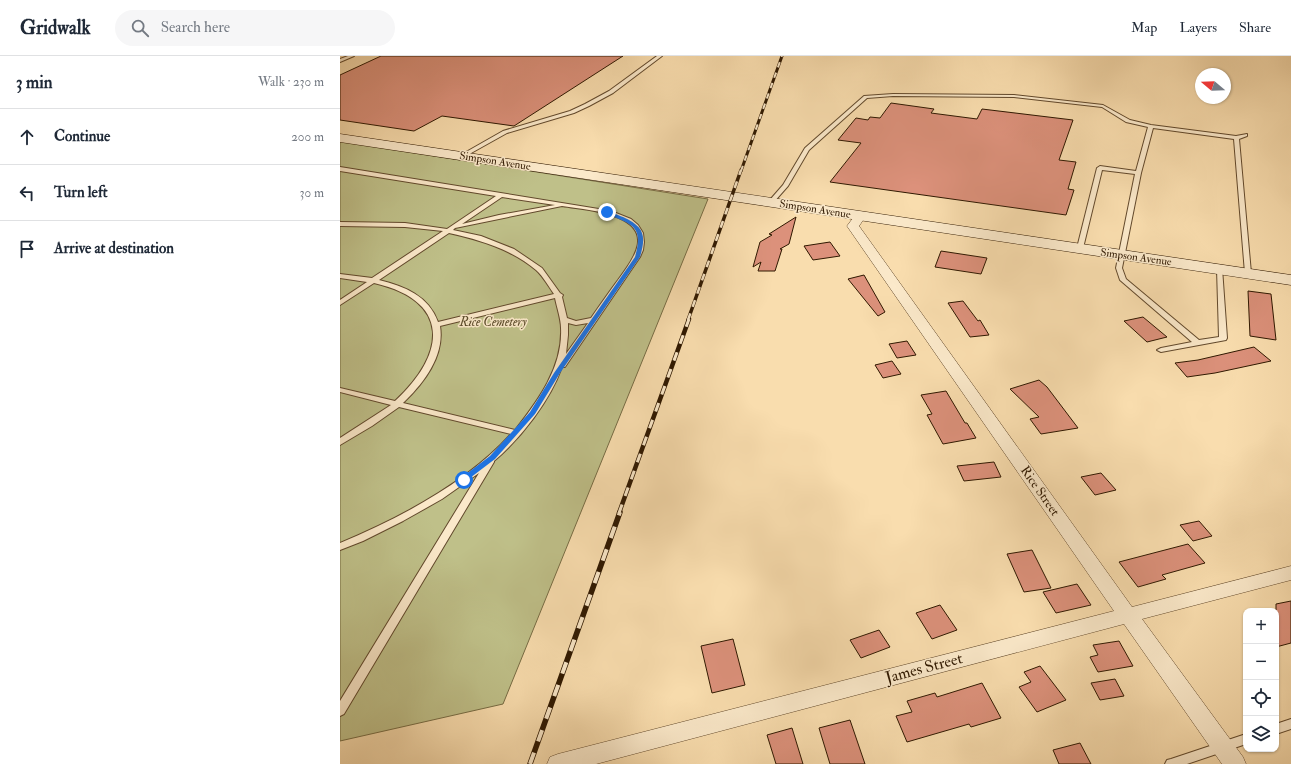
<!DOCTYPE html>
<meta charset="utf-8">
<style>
body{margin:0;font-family:"IM FELL Double Pica",serif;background:#f6f6f7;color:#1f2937}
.controls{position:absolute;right:12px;bottom:12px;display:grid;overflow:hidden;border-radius:8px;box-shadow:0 1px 3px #0004}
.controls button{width:36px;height:36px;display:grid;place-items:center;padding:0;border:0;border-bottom:1px solid #e0e1e3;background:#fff;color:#1f2937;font:20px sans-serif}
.compass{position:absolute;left:855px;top:12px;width:36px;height:36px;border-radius:50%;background:#fff;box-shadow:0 1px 3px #0004;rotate:289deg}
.stop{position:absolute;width:12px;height:12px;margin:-9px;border:3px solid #1a73e8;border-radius:50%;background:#fff}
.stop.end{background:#1a73e8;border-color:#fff;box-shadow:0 1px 4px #0008}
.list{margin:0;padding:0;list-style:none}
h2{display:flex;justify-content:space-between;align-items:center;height:52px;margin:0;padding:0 16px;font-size:17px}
h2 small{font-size:13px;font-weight:400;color:#747a83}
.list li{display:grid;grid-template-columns:26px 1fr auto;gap:12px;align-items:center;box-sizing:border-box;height:56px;padding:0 16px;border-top:1px solid #e0e1e3}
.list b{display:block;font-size:15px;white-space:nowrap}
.list em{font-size:13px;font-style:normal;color:#747a83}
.icon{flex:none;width:22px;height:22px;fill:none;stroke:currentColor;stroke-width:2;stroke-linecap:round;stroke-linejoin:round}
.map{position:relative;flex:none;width:951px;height:708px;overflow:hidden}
header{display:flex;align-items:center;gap:24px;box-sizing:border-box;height:56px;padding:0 20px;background:#fff;border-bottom:1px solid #e0e1e3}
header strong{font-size:19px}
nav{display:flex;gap:22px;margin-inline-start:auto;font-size:14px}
.search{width:280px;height:36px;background:#f6f6f7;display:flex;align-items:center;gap:10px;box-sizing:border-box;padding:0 14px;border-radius:22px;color:#747a83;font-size:15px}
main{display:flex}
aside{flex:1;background:#fff}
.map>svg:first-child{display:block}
</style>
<header>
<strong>Gridwalk</strong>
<div class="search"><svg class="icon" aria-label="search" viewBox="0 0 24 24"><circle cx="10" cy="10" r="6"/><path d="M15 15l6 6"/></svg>Search here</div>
<nav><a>Map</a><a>Layers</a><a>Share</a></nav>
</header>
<main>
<aside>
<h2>3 min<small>Walk · 230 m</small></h2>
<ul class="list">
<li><svg class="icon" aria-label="ahead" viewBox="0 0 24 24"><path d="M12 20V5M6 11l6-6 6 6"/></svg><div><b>Continue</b></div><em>200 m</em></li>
<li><svg class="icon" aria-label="left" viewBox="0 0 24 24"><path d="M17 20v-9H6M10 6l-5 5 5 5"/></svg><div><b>Turn left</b></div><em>30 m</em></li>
<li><svg class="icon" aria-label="arrive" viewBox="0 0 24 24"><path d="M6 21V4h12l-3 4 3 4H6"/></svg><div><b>Arrive at destination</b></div></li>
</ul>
</aside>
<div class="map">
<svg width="951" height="708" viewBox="0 0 951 708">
<rect width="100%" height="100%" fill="#f9ddae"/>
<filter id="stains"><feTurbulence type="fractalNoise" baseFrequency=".005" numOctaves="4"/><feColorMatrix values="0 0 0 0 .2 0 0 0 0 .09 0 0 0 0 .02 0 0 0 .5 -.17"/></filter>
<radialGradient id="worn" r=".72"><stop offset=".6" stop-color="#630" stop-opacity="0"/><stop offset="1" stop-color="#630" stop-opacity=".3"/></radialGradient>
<!-- green -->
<path fill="#bfc089" stroke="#776c44" d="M0,85L368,143L163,648L0,685Z"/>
<!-- building -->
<path fill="#dc917b" stroke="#2f1800" d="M41,0H283L174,70L102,60L74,75L0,64V19Z
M551,47L594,53L591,57L637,63L642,53L733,64L719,104L736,106L728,133L734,134L726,159L490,126L521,87L498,84L516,62L528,64L530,61L540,62Z
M456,161L449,188L440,193H442L435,215H418L421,206L413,211L420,186L432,179L429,178Z
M490,186L500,200L473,204L464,190Z
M601,195L647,202L641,218L595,211Z
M524,219L545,256L538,260L508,223Z
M908,235L931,238L936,284L910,280Z
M623,245L638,265L640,264L649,279L630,281L608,247Z
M803,261L827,281L807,286L784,265Z
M567,285L576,299L557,302L549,288Z
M914,291L931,305L875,317L847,321L835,307L858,304Z
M552,305L561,318L543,322L535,309Z
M699,324L707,331L738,372L701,378L690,363L699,361L670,333Z
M606,335L625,367H627L636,382L603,388L587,359L592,358L581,339Z
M654,406L661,421L624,425L617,410Z
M761,417L776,434L755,439L741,421Z
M859,465L872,480L853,485L840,469Z
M848,488L865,507L822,519L826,523L798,531L779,506Z
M692,494L711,532L684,536L667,498Z
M737,528L751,549L716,557L703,536Z
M951,545V587L936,591V548Z
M600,549L617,574L592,583L576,557Z
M539,574L550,591L521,602L510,584Z
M393,583L405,629L372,637L361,590Z
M779,585L793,610L758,616L750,601L758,599L753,589Z
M700,610L726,644L697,656L679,631L691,626L684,616Z
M775,623L784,640L760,644L751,627Z
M642,627L661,662L631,671L629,668L567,686L556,660L572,656L567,645L595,637L597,641Z
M510,664L525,708H490L479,672Z
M452,672L463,708H436L427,679Z
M740,687L751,708H719L713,694Z"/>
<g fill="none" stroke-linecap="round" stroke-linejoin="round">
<defs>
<path id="lane" d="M8,0H14L0,6V3Z
M317,0H322L273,37L249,50L234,57L167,77L124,101L119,100L163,75L230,55L245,48L269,35Z
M553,38L674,39L763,49L790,64L811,69L896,80L907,78V80L899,83L911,217L910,218L908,219L905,217L894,83L813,72L801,117L782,212L786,223L859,284L879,281L877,213L880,211L882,212L887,282L886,284L821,296L817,294L821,292L852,286L780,224L776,212L795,118L762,114L743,192L740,194L737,192L757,112L760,110L796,115L808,71L786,66L762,51L674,41L553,40L527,42L469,94L448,130L433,147H429V145L443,129L465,92L524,40Z
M0,111L271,155L291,163L298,169L303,177L304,186L303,194L300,201L225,311H222C210,345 181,382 154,405V406L4,658L0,660V645L139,417L102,443L63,465L23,485L0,494V487C60,462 127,427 171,378L59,351L32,370L0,389V382L51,349L0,336V332L55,345C106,298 112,245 34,227L0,249V244L27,226L0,222V218L32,222L103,175L65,171L0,170V166L65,167L107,173L156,140L0,115ZM162,141L215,149L159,159L122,168ZM222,150C240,153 261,154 279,162C314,177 293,203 278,224C269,236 260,249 251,262L236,265L227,262L222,241L223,239L220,237L202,212L174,193L141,180L113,174L115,172ZM109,177C140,184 171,193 196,214C203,220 209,231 214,238L98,266C89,240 64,230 39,224ZM215,242C217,252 221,263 221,272C223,311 198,345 175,374L63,347C83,328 105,300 100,270ZM228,267L236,269L248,267L226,298L228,279Z
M951,663V673L936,678V668Z
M906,678V688L847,708H825L827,704L831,703Z"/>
<path id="street" d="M520,157L526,160L519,170L792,551L951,510V524L802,563L903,701L906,708H882L784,568L256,708H207L210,701L218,698L774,555L507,170L516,158Z"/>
<path id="secondary" d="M0,78L951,219V229L0,86Z"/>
</defs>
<!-- lane casing -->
<use href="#lane" stroke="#62492c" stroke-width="2"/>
<!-- street casing -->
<use href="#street" stroke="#62492c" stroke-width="1"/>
<!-- secondary casing -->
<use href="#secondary" stroke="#2f1800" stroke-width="1"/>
<!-- lane -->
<use href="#lane" fill="#fbe9ca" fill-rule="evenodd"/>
<!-- street -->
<use href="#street" fill="#fbe9ca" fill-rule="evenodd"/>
<!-- secondary -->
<use href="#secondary" fill="#fbe9ca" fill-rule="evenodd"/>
<defs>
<path id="rail-far3" d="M401,115L442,0"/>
<path id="rail-far2" d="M348,264L401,114"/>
<path id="rail-far1" d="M279,457L349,263"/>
<path id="rail" d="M190,708L280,456"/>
</defs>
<!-- rail-far3 casing -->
<use href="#rail-far3" stroke="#2f1800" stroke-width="3"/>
<!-- rail-far2 casing -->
<use href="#rail-far2" stroke="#2f1800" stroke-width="3.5"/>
<!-- rail-far1 casing -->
<use href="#rail-far1" stroke="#2f1800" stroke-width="4.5"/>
<!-- rail casing -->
<use href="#rail" stroke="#2f1800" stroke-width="5.5"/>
<!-- rail-far3 -->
<use href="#rail-far3" stroke="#fbe9ca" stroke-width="2" stroke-dasharray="5.5" stroke-linecap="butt"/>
<!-- rail-far2 -->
<use href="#rail-far2" stroke="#fbe9ca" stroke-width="2.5" stroke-dasharray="7" stroke-linecap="butt"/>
<!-- rail-far1 -->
<use href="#rail-far1" stroke="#fbe9ca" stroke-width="3" stroke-dasharray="9" stroke-linecap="butt"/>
<!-- rail -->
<use href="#rail" stroke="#fbe9ca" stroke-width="4" stroke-dasharray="12" stroke-linecap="butt"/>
</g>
<!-- route -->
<path fill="#1a73e8" d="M265,155C271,155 277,159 283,161C305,171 306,180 300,201L220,317L195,358L155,403L126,425H121V422L150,400L190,356L214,317L295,201C304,169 292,169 265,157Z"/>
<g text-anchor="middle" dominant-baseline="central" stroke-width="3" stroke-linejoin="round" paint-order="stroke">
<!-- far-street labels -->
<g font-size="11" fill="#2f1800" stroke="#fbe9ca">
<text transform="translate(155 105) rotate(9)">Simpson Avenue</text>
<text transform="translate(475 153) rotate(9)">Simpson Avenue</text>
<text transform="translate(796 201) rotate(8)">Simpson Avenue</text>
</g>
<!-- park labels -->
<g font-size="13" font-style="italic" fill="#5a4a29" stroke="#fbe9ca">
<text x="153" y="266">Rice Cemetery</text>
</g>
<!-- street labels -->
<g font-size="13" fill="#2f1800" stroke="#fbe9ca">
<text transform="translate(700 435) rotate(55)">Rice Street</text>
</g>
<!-- near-street labels -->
<g font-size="16" fill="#2f1800" stroke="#fbe9ca">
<text transform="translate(584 612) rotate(-15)">James Street</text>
</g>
</g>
<rect width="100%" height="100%" filter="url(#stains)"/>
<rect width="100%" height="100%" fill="url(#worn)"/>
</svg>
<div class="controls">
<button>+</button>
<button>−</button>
<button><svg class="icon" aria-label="locate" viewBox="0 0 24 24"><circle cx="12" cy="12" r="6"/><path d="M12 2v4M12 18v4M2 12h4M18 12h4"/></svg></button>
<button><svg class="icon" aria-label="layers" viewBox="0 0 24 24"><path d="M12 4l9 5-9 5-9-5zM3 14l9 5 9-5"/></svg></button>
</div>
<svg class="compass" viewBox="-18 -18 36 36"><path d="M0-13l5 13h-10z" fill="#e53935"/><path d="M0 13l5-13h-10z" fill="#747a83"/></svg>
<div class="stop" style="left:124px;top:424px"></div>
<div class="stop end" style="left:267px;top:156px"></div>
</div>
</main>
